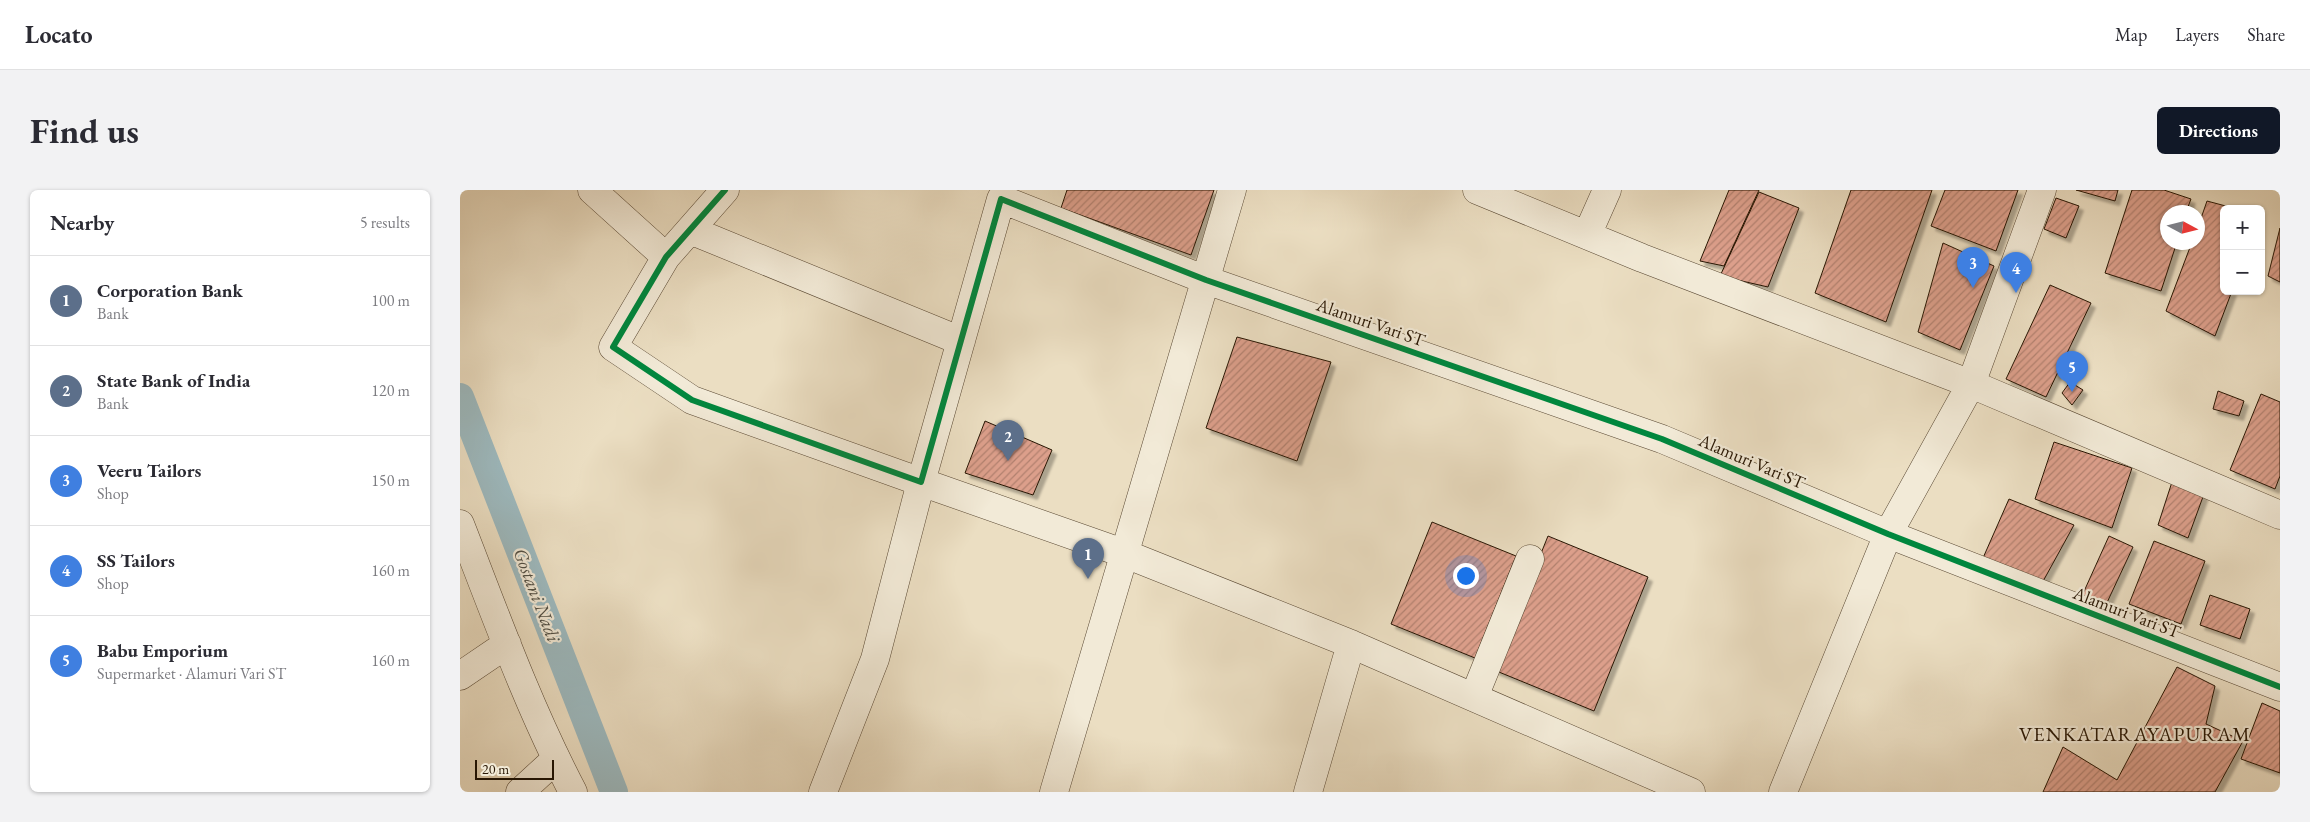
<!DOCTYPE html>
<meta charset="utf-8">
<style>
body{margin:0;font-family:"EB Garamond",serif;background:#f2f2f3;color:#2b2b33}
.controls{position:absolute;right:15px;top:15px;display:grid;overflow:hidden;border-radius:8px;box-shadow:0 1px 4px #0004}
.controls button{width:45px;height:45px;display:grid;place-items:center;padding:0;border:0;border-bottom:1px solid #e1e1e2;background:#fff;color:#2b2b33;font:25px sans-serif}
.compass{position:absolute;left:1700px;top:15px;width:45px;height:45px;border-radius:50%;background:#fff;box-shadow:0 1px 4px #0004;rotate:97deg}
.scale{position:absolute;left:15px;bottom:12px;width:79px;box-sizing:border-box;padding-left:5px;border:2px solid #281603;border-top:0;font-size:14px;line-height:18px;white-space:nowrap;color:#281603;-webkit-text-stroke:4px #f2ead7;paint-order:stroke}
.you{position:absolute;left:1005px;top:385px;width:18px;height:18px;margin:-12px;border:4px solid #fff;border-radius:50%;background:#1a73e8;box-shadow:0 0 0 8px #1a73e833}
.badge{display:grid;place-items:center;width:32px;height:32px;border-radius:50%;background:#111827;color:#fff;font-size:16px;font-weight:700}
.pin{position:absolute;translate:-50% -41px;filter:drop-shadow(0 1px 2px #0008)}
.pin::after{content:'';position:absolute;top:26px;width:18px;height:15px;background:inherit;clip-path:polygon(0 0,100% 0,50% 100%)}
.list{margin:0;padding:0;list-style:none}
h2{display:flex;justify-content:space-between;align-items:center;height:65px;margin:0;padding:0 20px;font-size:21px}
h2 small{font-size:16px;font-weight:400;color:#7c7c81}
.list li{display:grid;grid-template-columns:32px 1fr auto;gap:15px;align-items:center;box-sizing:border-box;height:90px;padding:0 20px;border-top:1px solid #e1e1e2}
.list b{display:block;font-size:19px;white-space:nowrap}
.list p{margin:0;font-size:16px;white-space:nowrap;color:#7c7c81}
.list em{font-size:16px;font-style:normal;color:#7c7c81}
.map{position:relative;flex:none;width:1820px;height:602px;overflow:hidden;border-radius:8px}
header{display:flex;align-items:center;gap:30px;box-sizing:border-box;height:70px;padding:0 25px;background:#fff;border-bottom:1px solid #e1e1e2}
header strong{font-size:24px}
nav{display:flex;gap:28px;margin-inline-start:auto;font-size:18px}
.intro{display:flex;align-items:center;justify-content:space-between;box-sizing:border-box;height:120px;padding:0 30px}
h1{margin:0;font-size:35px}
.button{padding:12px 22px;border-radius:8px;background:#111827;color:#fff;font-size:18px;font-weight:700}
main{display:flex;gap:30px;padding:0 30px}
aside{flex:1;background:#fff;border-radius:8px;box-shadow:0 1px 4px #0004}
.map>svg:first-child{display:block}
</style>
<header>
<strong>Locato</strong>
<nav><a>Map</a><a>Layers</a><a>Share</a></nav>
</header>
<div class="intro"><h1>Find us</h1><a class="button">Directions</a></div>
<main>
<aside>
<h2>Nearby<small>5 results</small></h2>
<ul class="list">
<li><span class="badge" style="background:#5c6f8a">1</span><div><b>Corporation Bank</b><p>Bank</p></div><em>100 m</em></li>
<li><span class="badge" style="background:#5c6f8a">2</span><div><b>State Bank of India</b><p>Bank</p></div><em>120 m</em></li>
<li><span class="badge" style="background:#3f7fe0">3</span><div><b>Veeru Tailors</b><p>Shop</p></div><em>150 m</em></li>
<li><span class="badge" style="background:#3f7fe0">4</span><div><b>SS Tailors</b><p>Shop</p></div><em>160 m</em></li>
<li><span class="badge" style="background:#3f7fe0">5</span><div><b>Babu Emporium</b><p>Supermarket · Alamuri Vari ST</p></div><em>160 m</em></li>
</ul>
</aside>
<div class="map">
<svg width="1820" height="602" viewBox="0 0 1820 602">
<defs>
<pattern id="building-hatch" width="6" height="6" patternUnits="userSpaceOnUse" patternTransform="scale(1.25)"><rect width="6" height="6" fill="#dc9f8b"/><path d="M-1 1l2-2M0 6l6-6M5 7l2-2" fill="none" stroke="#b2816f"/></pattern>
<filter id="shadow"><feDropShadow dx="4.5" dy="4.5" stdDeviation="1" flood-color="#0004"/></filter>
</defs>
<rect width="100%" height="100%" fill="#ebdec2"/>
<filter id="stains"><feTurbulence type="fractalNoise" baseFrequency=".004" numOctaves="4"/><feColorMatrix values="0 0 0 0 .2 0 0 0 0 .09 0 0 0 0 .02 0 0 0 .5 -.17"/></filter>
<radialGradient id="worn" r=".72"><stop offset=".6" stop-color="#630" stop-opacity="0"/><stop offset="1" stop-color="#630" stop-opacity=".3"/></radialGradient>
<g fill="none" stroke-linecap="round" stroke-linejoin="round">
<!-- canal -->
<path stroke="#9db9be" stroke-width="28" d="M0,207L154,602"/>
</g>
<!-- building -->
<path fill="url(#building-hatch)" stroke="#281603" filter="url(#shadow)" d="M607,0H754L731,65L601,18Z
M1269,0H1299L1264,76L1240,71Z
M1391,0H1472L1426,132L1355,103Z
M1485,0H1558L1536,61L1471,36Z
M1616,0H1658L1655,11Z
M1672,0H1704L1731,9L1726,22H1708V52H1717L1701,101L1645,83Z
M1299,2L1339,18L1308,97L1260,86Z
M1596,8L1619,16L1606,48L1584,39Z
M1747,11L1777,19H1764V101H1772L1755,146L1706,121L1732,52H1738V37Z
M1820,38V92L1808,86Z
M1483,53L1534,76L1500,160L1458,142Z
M1590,95L1631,113L1586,207L1546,189Z
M777,147L871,172L837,271L746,238Z
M1610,192L1623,200L1612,215L1602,203Z
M1758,201L1784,211L1779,226L1753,219Z
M1801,204L1820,212V286L1815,299L1770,280Z
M525,231L592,260L573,305L505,283Z
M1594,252L1672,278L1652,338L1575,309Z
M1712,292L1744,304L1728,348L1698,335Z
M1549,309L1614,335L1581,395L1523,368Z
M972,332L1056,366L1015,468L931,434Z
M1088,346L1188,387L1134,521L1034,480Z
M1649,346L1673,357L1644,419L1621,408Z
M1694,351L1745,371L1721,434L1669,414Z
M1750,405L1790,419L1780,449L1740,435Z
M1717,477L1755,496L1746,534L1783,551L1755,602H1583L1603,557L1657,590Z
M1802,513L1820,521V583L1781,569Z"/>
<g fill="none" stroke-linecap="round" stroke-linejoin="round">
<defs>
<path id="minor" d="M132,0L206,67
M265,0L206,67L153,157L232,210L461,292L541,9L746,90L1202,249L1428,344L1820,497
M1017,0L1182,68L1511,194L1820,325
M230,40L501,151
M1127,45L1147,0
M0,334C35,424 68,516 113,602
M0,486L47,454
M1014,507L1070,369
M60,602L96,569
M363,602L415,469L461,292L663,363L891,454L1231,602
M594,602L772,0
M848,602L891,454
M1323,602L1428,344L1511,194L1582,0"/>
</defs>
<!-- minor casing -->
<use href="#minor" stroke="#594833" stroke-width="29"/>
<!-- minor -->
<use href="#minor" stroke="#f2ead7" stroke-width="28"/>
<defs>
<path id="cycleway" d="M265,0L206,67L153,157L232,210L461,292L541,9L746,90L1202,249L1428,344L1820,497"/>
</defs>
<!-- cycleway casing -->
<use href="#cycleway" stroke="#f2ead7" stroke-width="9"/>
<!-- cycleway -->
<use href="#cycleway" stroke="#00873e" stroke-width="6"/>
</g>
<g text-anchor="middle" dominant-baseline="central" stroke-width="4.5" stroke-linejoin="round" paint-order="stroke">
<!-- street labels -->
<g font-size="18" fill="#281603" stroke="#f2ead7">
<text transform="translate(911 132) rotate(19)">Alamuri Vari ST</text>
<text transform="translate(1292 271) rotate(23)">Alamuri Vari ST</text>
<text transform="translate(1667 422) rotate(21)">Alamuri Vari ST</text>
</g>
<!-- water labels -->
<g font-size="19" font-style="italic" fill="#514f44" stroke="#f2ead7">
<text transform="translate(77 405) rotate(69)">Gostani Nadi</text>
</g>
<!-- quarter labels -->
<g font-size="20" letter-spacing="1" fill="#281603" stroke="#f2ead7">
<text x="1675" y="544">VENKATARAYAPURAM</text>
</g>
</g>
<rect width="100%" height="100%" filter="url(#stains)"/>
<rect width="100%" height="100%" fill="url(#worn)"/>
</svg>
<div class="controls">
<button>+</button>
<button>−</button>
</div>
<svg class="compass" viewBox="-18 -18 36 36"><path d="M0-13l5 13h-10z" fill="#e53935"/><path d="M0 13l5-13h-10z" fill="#7c7c81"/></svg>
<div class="scale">20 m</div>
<div class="you"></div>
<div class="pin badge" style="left:628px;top:389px;background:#5c6f8a">1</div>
<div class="pin badge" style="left:548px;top:271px;background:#5c6f8a">2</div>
<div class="pin badge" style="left:1513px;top:98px;background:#3f7fe0">3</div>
<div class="pin badge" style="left:1556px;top:103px;background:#3f7fe0">4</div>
<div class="pin badge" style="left:1612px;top:202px;background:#3f7fe0">5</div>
</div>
</main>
